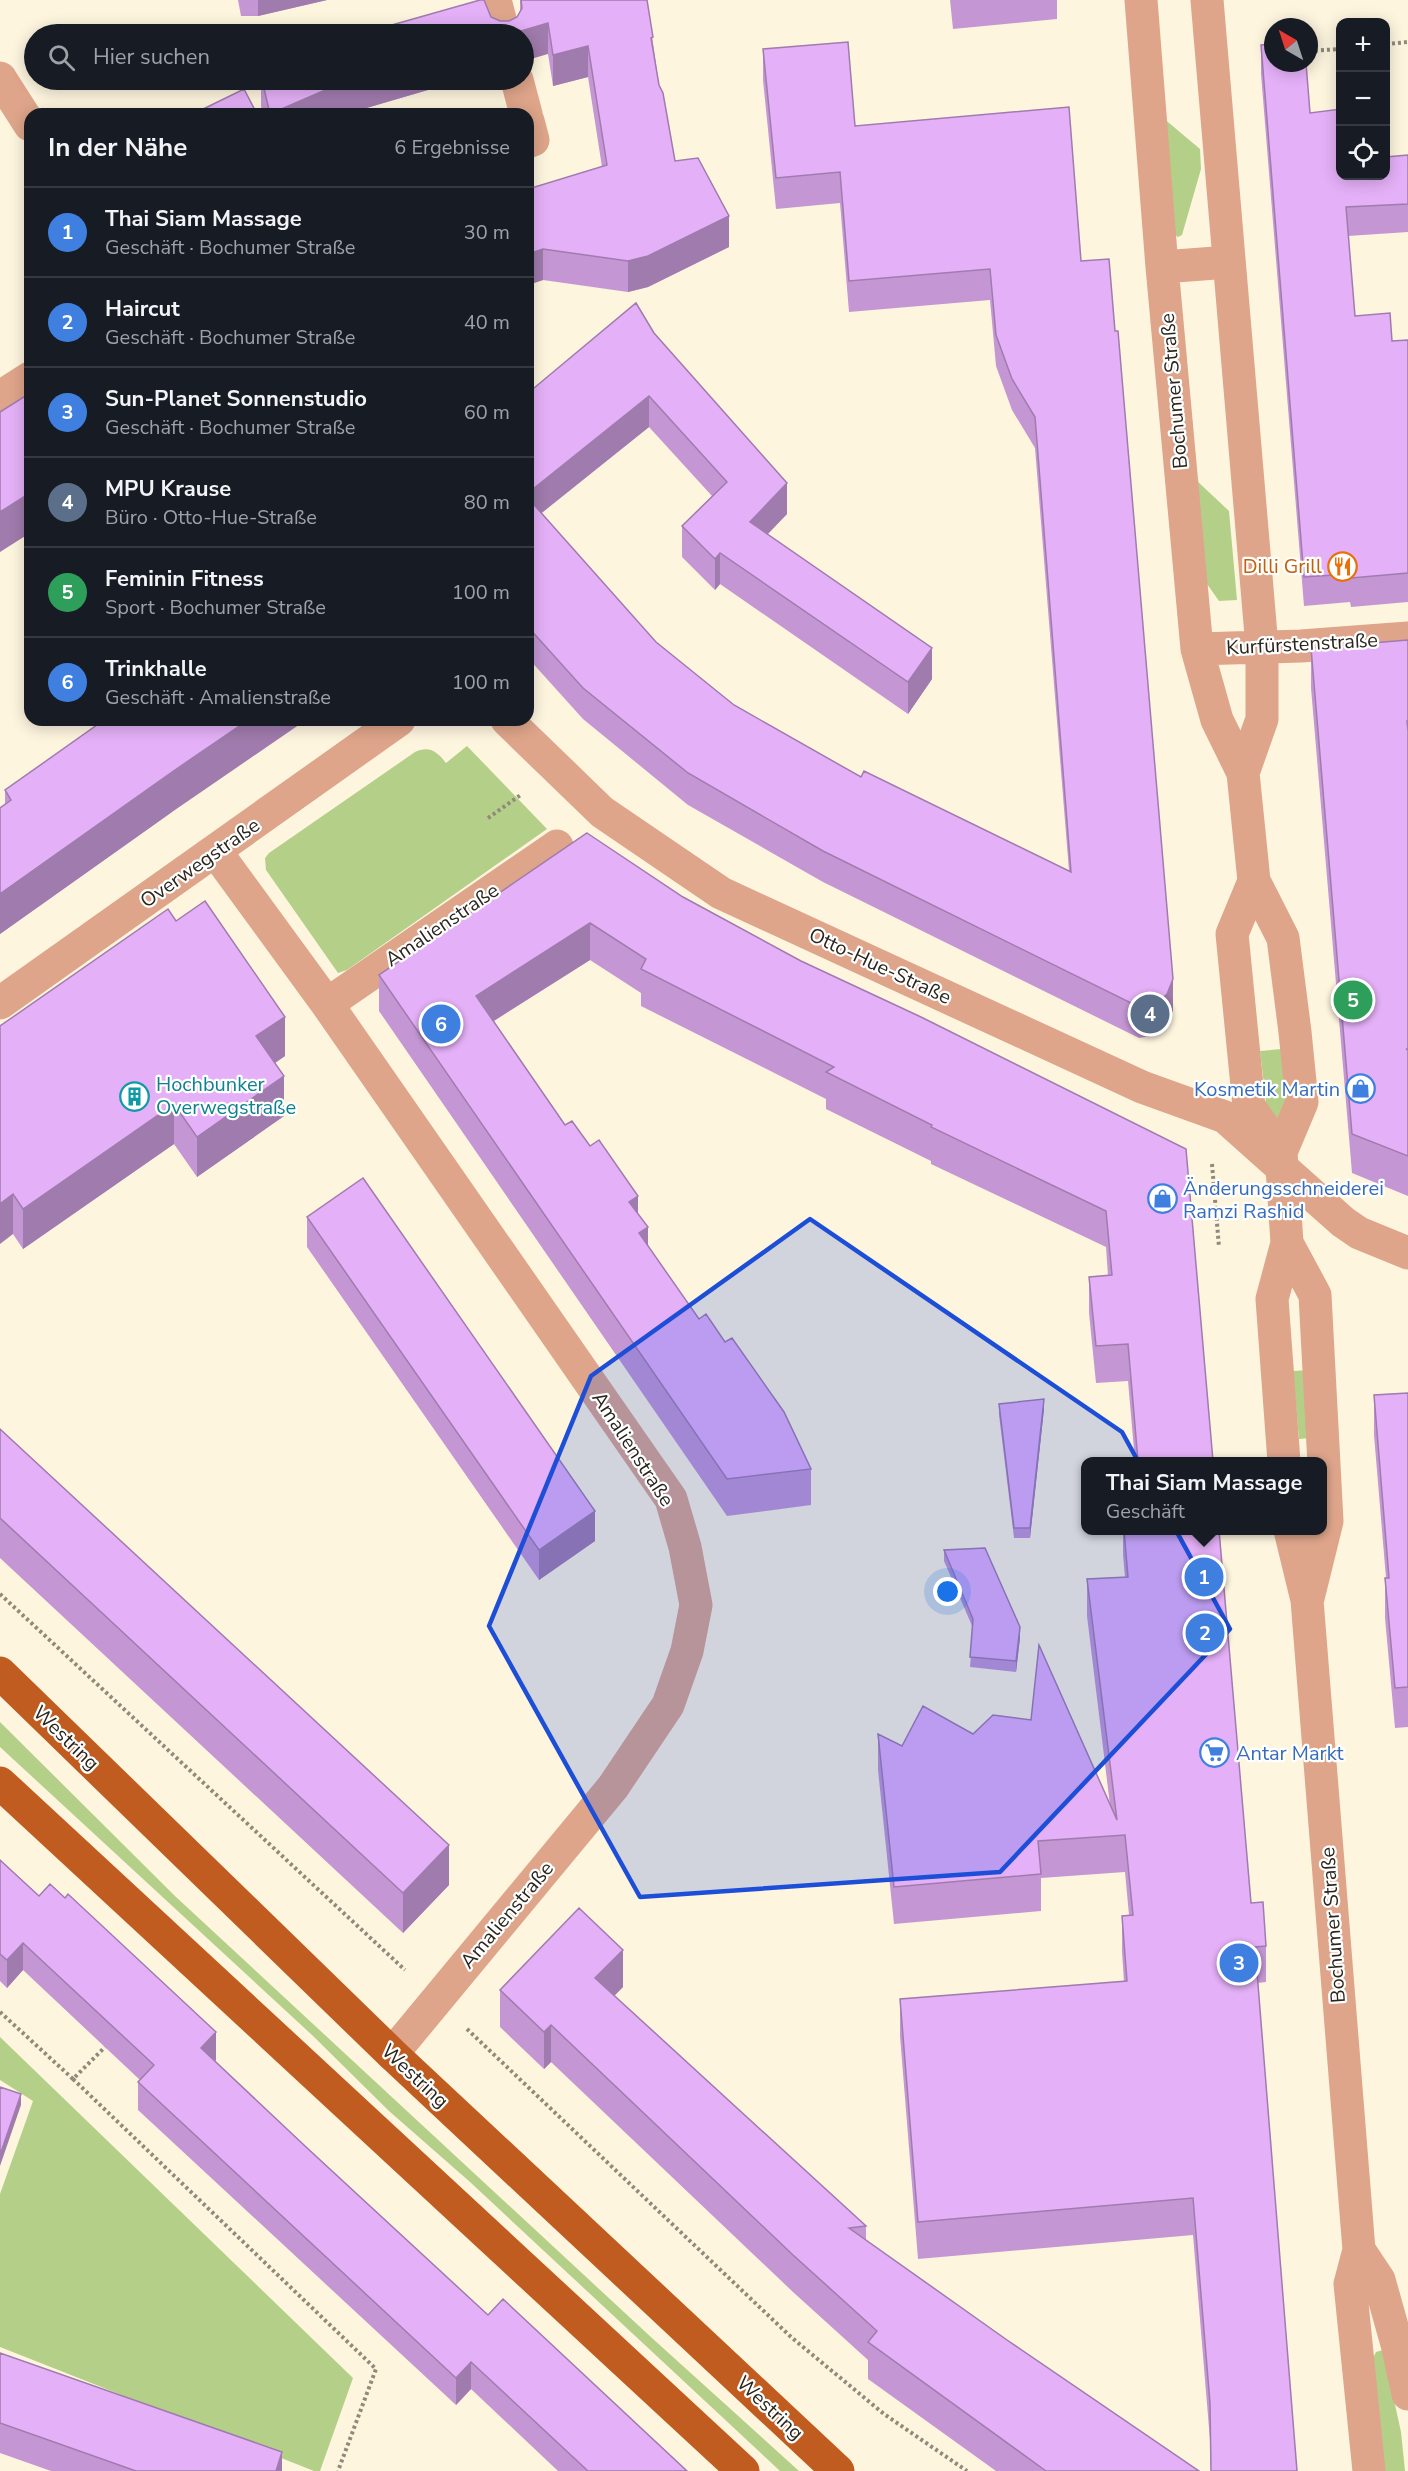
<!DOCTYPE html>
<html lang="de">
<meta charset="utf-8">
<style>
body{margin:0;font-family:"Nunito Sans",sans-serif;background:#20242c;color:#f1f3f6}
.controls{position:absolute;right:18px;top:18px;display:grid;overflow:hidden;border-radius:12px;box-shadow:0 3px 15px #0003}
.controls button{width:54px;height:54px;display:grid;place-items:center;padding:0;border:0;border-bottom:2px solid #363941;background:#171b24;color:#f1f3f6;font:30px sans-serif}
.compass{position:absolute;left:1264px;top:18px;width:54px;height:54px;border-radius:50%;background:#171b24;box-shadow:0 3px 15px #0003;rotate:321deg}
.you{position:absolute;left:948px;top:1592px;width:21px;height:21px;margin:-15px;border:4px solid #fff;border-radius:50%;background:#1a73e8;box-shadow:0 0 0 9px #1a73e833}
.badge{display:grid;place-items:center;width:39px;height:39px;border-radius:50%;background:#bbb09d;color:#fff;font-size:20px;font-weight:700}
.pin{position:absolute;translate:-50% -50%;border:3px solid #fff;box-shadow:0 2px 6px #0006}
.popup{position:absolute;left:1081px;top:1457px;width:246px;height:78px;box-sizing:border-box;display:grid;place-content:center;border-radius:12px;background:#171b24;filter:drop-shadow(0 2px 4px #0005);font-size:20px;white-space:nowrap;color:#9ea1a6}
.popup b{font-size:22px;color:#f1f3f6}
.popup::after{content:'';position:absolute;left:50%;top:100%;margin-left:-12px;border:12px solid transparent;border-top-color:#171b24}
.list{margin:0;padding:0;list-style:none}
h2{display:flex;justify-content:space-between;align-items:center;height:78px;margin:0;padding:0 24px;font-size:26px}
h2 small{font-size:20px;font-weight:400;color:#9ea1a6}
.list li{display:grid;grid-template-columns:39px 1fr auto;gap:18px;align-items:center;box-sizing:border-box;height:90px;padding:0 24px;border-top:2px solid #363941}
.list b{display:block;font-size:22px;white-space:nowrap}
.list p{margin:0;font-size:20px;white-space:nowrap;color:#9ea1a6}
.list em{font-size:20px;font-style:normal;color:#9ea1a6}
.icon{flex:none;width:33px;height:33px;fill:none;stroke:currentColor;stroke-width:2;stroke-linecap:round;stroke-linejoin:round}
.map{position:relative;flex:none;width:1408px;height:2471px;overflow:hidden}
.search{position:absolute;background:#171b24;box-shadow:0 3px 15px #0003;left:24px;top:24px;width:510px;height:66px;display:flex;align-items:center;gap:15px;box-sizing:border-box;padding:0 21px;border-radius:33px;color:#9ea1a6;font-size:22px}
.panel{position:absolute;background:#171b24;box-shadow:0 3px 15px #0003;left:24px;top:108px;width:510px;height:618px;border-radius:18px}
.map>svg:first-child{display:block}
</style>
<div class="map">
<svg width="1408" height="2471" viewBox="0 0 1408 2471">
<rect width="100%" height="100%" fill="#fef5df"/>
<!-- green -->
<path fill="#b4d088" d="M1162,117L1200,149L1201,169L1182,235L1178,237L1175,235Z
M1196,480L1229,511L1237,600L1219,601L1207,584Z
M467,746L547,829L347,970L338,973L266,870L265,858L269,853L415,752C429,745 438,752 446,763Z
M1282,1049L1286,1115L1285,1123L1268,1119L1260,1051Z
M1311,1370L1312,1438L1299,1439L1293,1371Z
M0,1722L176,1897L652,2338L799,2471H780L470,2182L389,2111L312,2035L0,1747Z
M0,2037L353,2378L320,2471H314L0,2347V2194L33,2101L0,2080Z
M1383,2350L1401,2432L1405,2471H1385L1371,2362L1376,2352Z"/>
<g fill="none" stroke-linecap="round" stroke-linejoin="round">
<!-- path -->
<path stroke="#908a7b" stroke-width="4" stroke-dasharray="3 3" stroke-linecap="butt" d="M1386,44L1408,42
M1309,51L1340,49
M488,818L522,794
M1212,1164L1219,1247
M0,1594L405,1970
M0,2012L73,2079L105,2047
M467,2029L791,2337L884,2414L967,2471
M73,2079L376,2369L338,2471"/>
<!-- minor -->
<path stroke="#dea58a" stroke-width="33" d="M495,0L504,34
M1141,0L1162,267L1197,649L1217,720L1243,773L1254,881L1283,938L1295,1032L1302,1102L1281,1152L1287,1243L1272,1299L1284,1462
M1207,0L1262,647V719L1243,773
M0,78L30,125
M517,80L526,114
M528,121L533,140L528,142
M1162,267L1229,262
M0,397L30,378
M1197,649L1301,646L1408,638
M507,720L602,812L721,893L1142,1087L1225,1117L1343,1222L1359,1233L1408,1253
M216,852L327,1004L671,1499L685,1547L696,1605L687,1651L668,1705L613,1787L392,2054
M1254,881L1232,934L1249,1106L1276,1146
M0,1003L399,720
M327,1004L557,846
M1287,1243L1315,1295L1327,1521L1308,1598
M1290,1530L1307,1600L1359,2250L1350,2284L1369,2471
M1359,2250L1379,2280L1397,2344L1408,2394"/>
<!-- major -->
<path stroke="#c05c20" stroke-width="33" d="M0,1673L392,2054L838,2471
M0,1783L743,2471"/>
</g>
<!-- wall -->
<path fill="#c497d4" d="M238,0H327L258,16H241Z
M520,0H647L659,85L675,161L729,247L648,287L628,292L543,280L528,285V189L602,167L588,77L553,86L548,54L524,34H360L491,17L500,21H509L517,17L520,12Z
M950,0H1057V19L953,29Z
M1261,45L1310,113L1341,176L1408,155V232L1348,236L1355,316L1392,341L1408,340V602L1351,607L1350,602L1304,606L1261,74Z
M763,49L855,126L1081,261L1173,1010L1167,1025L1157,1035L1139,1038L823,882L688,805L583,719L528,658V393L654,333L787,514L767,534L932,679L908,714L720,584L715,590L682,557V526L712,496L649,427L541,513L656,642L734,705L861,777L1069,871L1035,448L1012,410L996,366L990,300L849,312L840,203L776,209L763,80Z
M261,80H462L346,114H263L261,106Z
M1408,640V1196L1352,1173L1311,688V648Z
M5,790L172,812L0,934V808L5,804Z
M683,897L801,961L1186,1149L1213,1461H1135L1128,1381L1096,1383L1089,1313V1277L1108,1276L1106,1247L931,1164V1161L826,1109V1099L641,1006V993L590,960L494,1021L565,1125L638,1214L648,1246L699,1319L811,1469V1505L727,1516L379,1011V975Z
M176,921L285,1056L275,1063L284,1116L197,1177L174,1144L23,1249L13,1234L0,1026Z
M307,1217L595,1541L539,1580L307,1247Z
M1408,1393V1727L1395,1728L1385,1618V1578H1386L1374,1435V1395Z
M999,1404L1044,1409L1030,1538H1014L999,1415Z
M0,1429L449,1885L403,1933L0,1558Z
M1123,1530H1219L1251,1903L1266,1946V1982L1257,1983L1297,2471H1211L1210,2440L1193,2235L918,2259L900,2036V1999L1124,1982L1122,1952V1916L1129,1915L1125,1872L1041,1878V1911L894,1924L878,1770V1734L902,1746L973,1734L1110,1805L1087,1616V1579L1125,1577L1123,1555Z
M944,1550L1020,1638L1016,1672L970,1667L973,1628L944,1561Z
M0,1860L216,2060L214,2061L488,2315L687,2471H558L471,2389L456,2405L138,2110V2082L140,2080L23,1970L7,1988L0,1981Z
M623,1987L614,1996L866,2226V2240L1007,2340L1199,2471H996L868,2379V2360L793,2292L551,2062L544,2069L500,2027V1990Z
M0,2353L282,2471H51L0,2453Z"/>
<!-- shaded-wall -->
<path fill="#a07bad" d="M258,0H327L258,16Z
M548,23V54L524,61V34H521V31Z
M588,46V77L553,86V55Z
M357,80H462L346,114H270L330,88Z
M729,216V247L648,287L628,292V261Z
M543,249V280L528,285V254Z
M649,396V427L528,524V493Z
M787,483V514L750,553V522Z
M30,493V533L0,552V512Z
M720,553V584L715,590V559Z
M932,648V679L908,714V682Z
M248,720H306L172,812L0,934V894L172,772Z
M590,923V960L476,1032V996Z
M1173,979V1010L1167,1025L1157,1035V1004Z
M285,1017V1056L256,1076V1036Z
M284,1076V1116L197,1177V1137Z
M174,1104V1144L23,1249V1209Z
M13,1194V1234L0,1244V1204Z
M638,1196V1233L629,1202Z
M648,1227V1264L639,1233Z
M1044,1399V1409L1030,1538V1528Z
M595,1511V1541L539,1580V1550Z
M1020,1627V1638L1016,1672V1661Z
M449,1845V1885L403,1933V1893Z
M23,1943V1970L7,1988V1960Z
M623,1950V1987L595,2015V1978Z
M551,2025V2062L544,2069V2032Z
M216,2032V2060L201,2076V2048Z
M21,2094V2105L0,2166V2155Z
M471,2362V2389L456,2405V2378Z
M282,2452V2471H276Z"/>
<!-- building -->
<path fill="#e4b0f7" stroke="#a07bad" stroke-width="1.5" d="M480,0H484L491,17L500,21H509L517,17L522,8L521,0H647L653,37L651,38L659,85L663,93L675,161L698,158L729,216L648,256L628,261L543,249L528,254V189L607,165L588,46L553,55L548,23L521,31H512L506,34H360Z
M848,42L855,126L1069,107L1081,261L1109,259L1115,331H1118L1173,979L1167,994L1157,1004L1139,1007L823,851L688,773L583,688L528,627V498L656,642L734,705L861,777L864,771L1071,872L1035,417L1012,379L996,335L990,269L849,281L840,172L776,178L763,49Z
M1273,44V63H1306L1310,113L1341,109V176H1386V157L1408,155V204L1346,207L1355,316L1390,313L1392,341L1408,340V573L1351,578L1350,574L1304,577L1261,45Z
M262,80H357L330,88L270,114Z
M244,89L257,114H193Z
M636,303L654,333L787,483L750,522L932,648L908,682L720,553L715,559L682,526L727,482L649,396L528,493V393Z
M30,393V493L0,512V412Z
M1408,640V721H1407L1408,731V1049H1406L1408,1050V1156L1352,1134L1311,648Z
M104,720H248L172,772L0,894V808L11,800L5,790Z
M587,833L683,897L801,961L921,1017L1186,1149L1213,1461H1138L1128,1344L1096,1346L1089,1277L1112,1275L1106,1211L931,1127L932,1125L826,1072L834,1067L641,969L646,959L590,923L476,996L565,1125L572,1121L590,1146L599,1140L638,1196L629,1202L648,1227L639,1233L699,1319L706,1314L725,1342L732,1338L784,1412L811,1469L727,1479L379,975Z
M205,901L285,1017L256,1036L284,1076L197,1137L174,1104L23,1209L13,1194L0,1204V1026L168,909L176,921Z
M363,1178L595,1511L539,1550L307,1217Z
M1408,1393V1687L1395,1688L1385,1578H1389L1374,1395Z
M1044,1399L1030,1528H1014L999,1404Z
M0,1429L449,1845L403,1893L0,1518Z
M1124,1530H1219L1251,1903L1263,1902L1266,1946L1255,1947L1297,2471H1211L1210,2403L1193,2198L918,2222L900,1999L1127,1981L1122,1916L1133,1915L1125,1835L1038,1841L1041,1874L894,1887L878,1734L902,1746L923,1706L973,1734L993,1715L1031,1720L1039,1645L1117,1820L1087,1579L1128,1577Z
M985,1548L1020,1627L1016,1661L970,1657L973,1619L944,1550Z
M0,1860L39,1896L50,1884L65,1898L68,1894L216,2032L201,2048L306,2147L488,2315L503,2299L687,2471H588L471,2362L456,2378L138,2082L154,2065L23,1943L7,1960L0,1954Z
M579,1908L623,1950L595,1978L866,2226L849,2228L1007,2340L1199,2471H1046L868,2342L877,2331L793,2255L551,2025L544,2032L500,1990Z
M0,2087L21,2094L0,2155Z
M0,2353L282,2452L276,2471H136L0,2423Z"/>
<!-- marked area -->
<path fill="#1d4ed8" fill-opacity="0.2" stroke="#1d4ed8" stroke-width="4.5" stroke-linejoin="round" d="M810,1219L1122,1432L1230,1629L1000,1872L640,1897L489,1626L591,1376Z"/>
<!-- icons -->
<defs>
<symbol id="restaurant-ring" viewBox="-11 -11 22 22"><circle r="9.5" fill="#fff" stroke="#e8710a" stroke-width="1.5"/><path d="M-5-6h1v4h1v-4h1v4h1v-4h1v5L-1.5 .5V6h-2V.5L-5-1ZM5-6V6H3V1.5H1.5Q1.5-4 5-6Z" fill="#e8710a"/></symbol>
<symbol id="shop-ring" viewBox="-11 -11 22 22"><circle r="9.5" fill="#fff" stroke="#3f7fe0" stroke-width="1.5"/><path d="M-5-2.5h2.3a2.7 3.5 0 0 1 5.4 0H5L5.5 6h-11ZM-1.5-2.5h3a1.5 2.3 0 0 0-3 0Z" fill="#3f7fe0"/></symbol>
<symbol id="building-ring" viewBox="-11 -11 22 22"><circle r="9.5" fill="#fff" stroke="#0f9aa8" stroke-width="1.5"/><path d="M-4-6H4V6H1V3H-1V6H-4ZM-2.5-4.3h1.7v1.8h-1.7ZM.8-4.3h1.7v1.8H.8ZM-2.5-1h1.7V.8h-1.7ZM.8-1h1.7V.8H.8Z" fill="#0f9aa8"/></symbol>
<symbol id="supermarket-ring" viewBox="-11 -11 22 22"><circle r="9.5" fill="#fff" stroke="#3f7fe0" stroke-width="1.5"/><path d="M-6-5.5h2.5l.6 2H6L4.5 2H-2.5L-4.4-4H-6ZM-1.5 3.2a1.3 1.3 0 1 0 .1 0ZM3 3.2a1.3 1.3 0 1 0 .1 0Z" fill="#3f7fe0"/></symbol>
</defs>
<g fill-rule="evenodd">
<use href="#restaurant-ring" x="1326" y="550" width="33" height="33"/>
<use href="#shop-ring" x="1344" y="1072" width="33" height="33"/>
<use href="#building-ring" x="118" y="1080" width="33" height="33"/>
<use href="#shop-ring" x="1146" y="1182" width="33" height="33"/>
<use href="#supermarket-ring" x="1198" y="1736" width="33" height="33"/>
</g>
<g text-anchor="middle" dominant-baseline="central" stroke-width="4.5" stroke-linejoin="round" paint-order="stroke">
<!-- street labels -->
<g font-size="20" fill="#29261e" stroke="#fff">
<text transform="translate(1174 391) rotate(-95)">Bochumer Straße</text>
<text transform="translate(1302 644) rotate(-3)">Kurfürstenstraße</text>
<text transform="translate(200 863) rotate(-35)">Overwegstraße</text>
<text transform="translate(442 925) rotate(-34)">Amalienstraße</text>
<text transform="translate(880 966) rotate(25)">Otto-Hue-Straße</text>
<text transform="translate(633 1449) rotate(57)">Amalienstraße</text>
<text transform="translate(66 1738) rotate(44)">Westring</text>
<text transform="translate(507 1915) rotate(-50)">Amalienstraße</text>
<text transform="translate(1333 1925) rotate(-94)">Bochumer Straße</text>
<text transform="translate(415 2076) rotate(43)">Westring</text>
<text transform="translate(770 2408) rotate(43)">Westring</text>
</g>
<!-- food labels -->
<g font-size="20" fill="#c56008" stroke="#fff" text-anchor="end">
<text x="1322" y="566">Dilli Grill</text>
</g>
<!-- culture labels -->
<g font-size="20" fill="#0d838f" stroke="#fff" text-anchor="start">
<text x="156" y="1084">Hochbunker<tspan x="156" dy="23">Overwegstraße</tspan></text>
</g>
<!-- shop labels -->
<g font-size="20" fill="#366cbe" stroke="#fff" text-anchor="start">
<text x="1340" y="1089" text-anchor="end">Kosmetik Martin</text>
<text x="1183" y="1188">Änderungsschneiderei<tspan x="1183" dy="23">Ramzi Rashid</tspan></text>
<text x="1236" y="1753">Antar Markt</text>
</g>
</g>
</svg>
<div class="controls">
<button>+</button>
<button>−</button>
<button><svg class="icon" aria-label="locate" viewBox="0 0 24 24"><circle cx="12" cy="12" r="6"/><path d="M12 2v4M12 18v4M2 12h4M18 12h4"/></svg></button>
</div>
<svg class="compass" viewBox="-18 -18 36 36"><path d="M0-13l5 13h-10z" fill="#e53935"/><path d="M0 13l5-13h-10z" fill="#9ea1a6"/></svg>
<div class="you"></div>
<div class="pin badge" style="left:1204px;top:1577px;background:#3f7fe0">1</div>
<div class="popup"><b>Thai Siam Massage</b>Geschäft</div>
<div class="pin badge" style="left:1205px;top:1633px;background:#3f7fe0">2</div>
<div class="pin badge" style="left:1239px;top:1963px;background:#3f7fe0">3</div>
<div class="pin badge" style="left:1150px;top:1014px;background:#5c6f8a">4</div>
<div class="pin badge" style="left:1353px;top:1000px;background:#2e9e5b">5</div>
<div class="pin badge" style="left:441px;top:1024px;background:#3f7fe0">6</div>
<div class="search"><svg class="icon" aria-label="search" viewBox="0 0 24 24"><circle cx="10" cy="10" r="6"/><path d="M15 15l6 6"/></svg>Hier suchen</div>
<section class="panel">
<h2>In der Nähe<small>6 Ergebnisse</small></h2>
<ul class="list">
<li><span class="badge" style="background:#3f7fe0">1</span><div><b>Thai Siam Massage</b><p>Geschäft · Bochumer Straße</p></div><em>30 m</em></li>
<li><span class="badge" style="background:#3f7fe0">2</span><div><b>Haircut</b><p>Geschäft · Bochumer Straße</p></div><em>40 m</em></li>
<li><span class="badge" style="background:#3f7fe0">3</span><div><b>Sun-Planet Sonnenstudio</b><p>Geschäft · Bochumer Straße</p></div><em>60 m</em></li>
<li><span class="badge" style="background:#5c6f8a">4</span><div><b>MPU Krause</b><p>Büro · Otto-Hue-Straße</p></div><em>80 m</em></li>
<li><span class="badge" style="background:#2e9e5b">5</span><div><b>Feminin Fitness</b><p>Sport · Bochumer Straße</p></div><em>100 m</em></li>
<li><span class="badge" style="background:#3f7fe0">6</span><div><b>Trinkhalle</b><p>Geschäft · Amalienstraße</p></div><em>100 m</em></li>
</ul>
</section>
</div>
